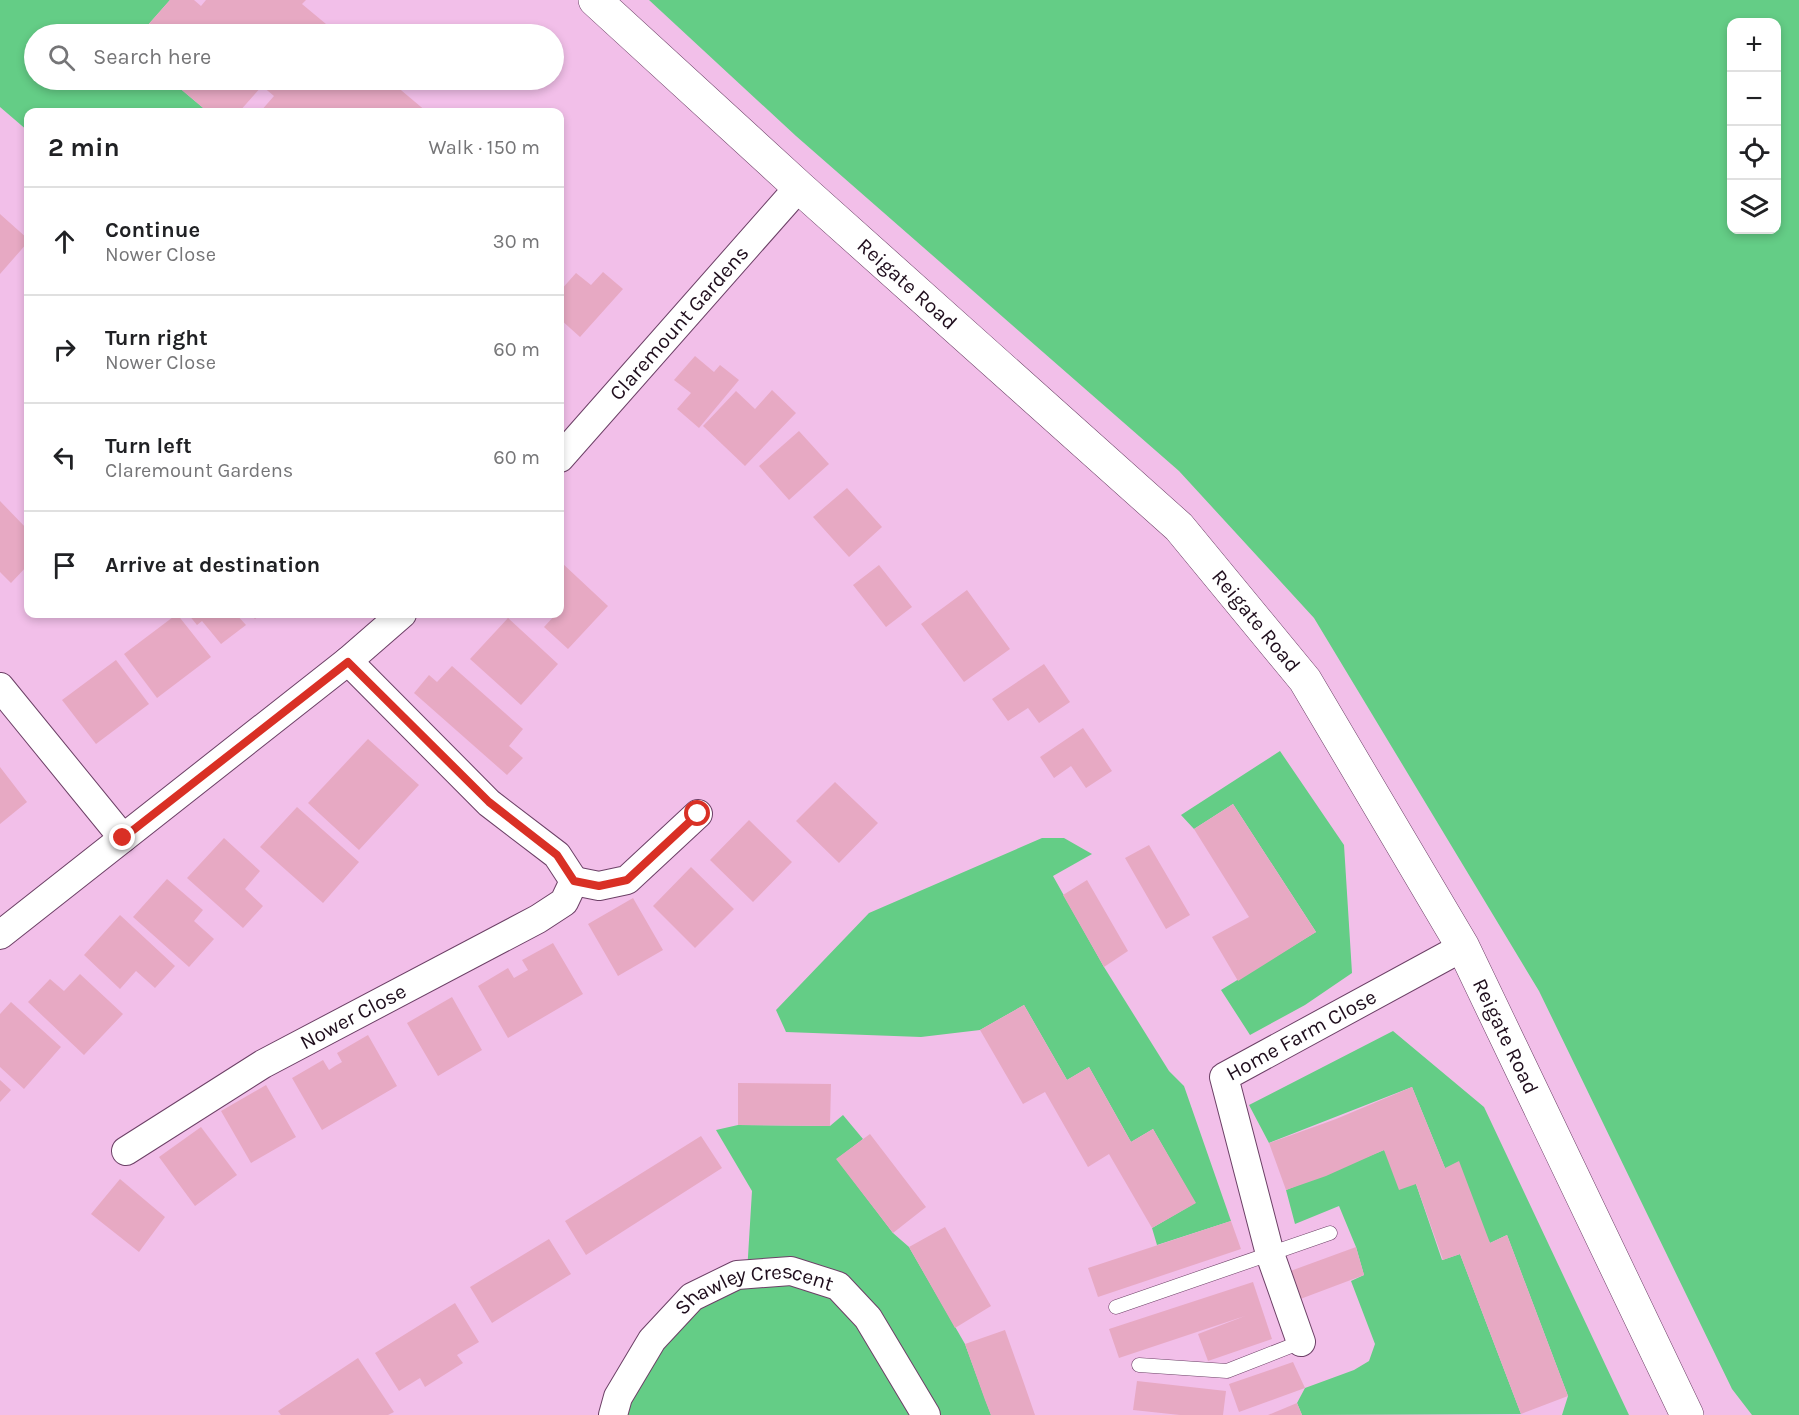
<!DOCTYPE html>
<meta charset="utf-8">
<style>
body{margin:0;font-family:Karla,sans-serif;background:#f6f6f6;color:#202124}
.controls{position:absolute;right:18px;top:18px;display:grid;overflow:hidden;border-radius:12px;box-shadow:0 3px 9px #0003}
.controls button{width:54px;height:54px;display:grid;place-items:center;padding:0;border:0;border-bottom:2px solid #e0e0e0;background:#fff;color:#202124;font:30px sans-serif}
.stop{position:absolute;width:18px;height:18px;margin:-14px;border:4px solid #d93025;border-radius:50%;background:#fff}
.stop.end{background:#d93025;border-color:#fff;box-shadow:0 2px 6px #0008}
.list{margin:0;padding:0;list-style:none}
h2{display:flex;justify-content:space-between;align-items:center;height:78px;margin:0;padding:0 24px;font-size:26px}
h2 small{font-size:20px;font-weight:400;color:#757577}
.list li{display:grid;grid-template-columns:39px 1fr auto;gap:18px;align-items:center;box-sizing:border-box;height:108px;padding:0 24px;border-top:2px solid #e0e0e0}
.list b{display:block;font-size:22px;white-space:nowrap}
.list p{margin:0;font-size:20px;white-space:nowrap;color:#757577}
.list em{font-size:20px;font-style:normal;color:#757577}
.icon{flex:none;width:33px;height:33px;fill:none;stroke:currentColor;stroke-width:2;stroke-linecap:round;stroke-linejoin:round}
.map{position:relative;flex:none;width:1799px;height:1415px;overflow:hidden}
.search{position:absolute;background:#fff;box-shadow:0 3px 9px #0003;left:24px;top:24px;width:540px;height:66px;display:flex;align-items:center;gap:15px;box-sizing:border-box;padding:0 21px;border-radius:33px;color:#757577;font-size:22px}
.panel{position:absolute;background:#fff;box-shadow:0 3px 9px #0003;left:24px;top:108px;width:540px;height:510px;border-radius:12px}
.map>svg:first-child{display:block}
</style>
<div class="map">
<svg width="1799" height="1415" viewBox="0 0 1799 1415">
<rect width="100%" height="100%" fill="#f2bfe9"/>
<!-- green -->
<path fill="#64cd86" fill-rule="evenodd" d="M0,0H170L140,34H34V80H170L208,112H28V131L0,107Z
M649,0H1799V1415H1752L1732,1389L1539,991L1314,618L1179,471L796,136ZM1732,22H1776V230H1732Z
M1280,751L1344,845L1352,973L1305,1005L1250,1035L1221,990L1316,932L1233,804L1194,829L1181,815Z
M1042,838H1064L1092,854L1053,876L1104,967L1169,1071L1184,1086L1231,1221L1157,1245L1152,1228L1195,1203L1153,1129L1131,1142L1089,1067L1067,1080L1024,1005L980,1030L921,1037L786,1032L776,1010L869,913Z
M1393,1031L1484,1107L1629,1415H1562L1568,1396L1507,1235L1490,1243L1445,1168L1412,1087L1269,1143L1249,1105Z
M843,1115L863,1139L837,1159L893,1233L909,1247L965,1344L991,1415H613L652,1340L747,1273L752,1191L716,1130L738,1125L830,1126Z
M1384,1150L1416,1184L1442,1260L1460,1254L1521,1414L1302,1415L1297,1403L1305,1388L1354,1370L1369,1361L1375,1344L1351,1281L1364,1275L1356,1247L1339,1206L1295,1224L1286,1190Z"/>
<!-- building -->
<path fill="#e7a9c3" d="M170,0H194L201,6L206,0H306L302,4L338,34H140Z
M170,80H389L427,112H260L274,96L262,86L239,112H208Z
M0,214L28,239V242L0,274Z
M603,272L623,289L580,337L560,319V291L576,273L591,285Z
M695,356L714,372L720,365L739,380L699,428L677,409L691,393L674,380Z
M772,390L796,413L745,466L703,426L736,391L755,409Z
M799,431L829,464L789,500L759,466Z
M847,488L882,527L849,557L813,517Z
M0,501L28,530V565L11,583L0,572Z
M562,563L608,606L568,649L544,627L556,614H560L561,608L560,606V565Z
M879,565L912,607L886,627L853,585Z
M967,590L1010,649L964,682L921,624Z
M177,614L211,657L157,698L124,654Z
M188,614H236L246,625L221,644L202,621L197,625Z
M250,614H261L255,619Z
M508,618L558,664L521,705L470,659Z
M116,660L149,704L96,744L62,700Z
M1044,664L1070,702L1039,723L1028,708L1008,721L992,699Z
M452,666L523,729L509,746L523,758L507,775L414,693L429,675L437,682Z
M1083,728L1112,771L1086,788L1071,766L1054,778L1040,757Z
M368,739L419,785L359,850L308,803Z
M0,767L27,802L0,824Z
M835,782L878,823L839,863L796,821Z
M1233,804L1316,932L1238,981L1212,937L1249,917L1194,829Z
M297,807L359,862L323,903L260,847Z
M749,820L792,862L753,902L710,860Z
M224,838L260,871L245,889L263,906L243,928L187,878Z
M1149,845L1190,915L1166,929L1125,858Z
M691,867L734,909L695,948L653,906Z
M167,879L203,910L194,921L214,939L189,967L133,917Z
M1087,880L1128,951L1104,967L1063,895Z
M633,898L663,950L618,976L588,924Z
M120,915L175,966L155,988L136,971L120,989L84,955Z
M553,943L583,994L508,1038L478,986L508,968L514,978L528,970L522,960Z
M80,974L123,1014L84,1055L28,1002L50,979L64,991Z
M452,997L482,1050L438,1076L407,1023Z
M11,1002L61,1047L24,1089L0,1067V1014Z
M1024,1005L1067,1080L1089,1067L1131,1142L1153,1129L1196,1203L1152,1228L1109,1154L1088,1167L1045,1092L1023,1104L980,1030Z
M368,1035L397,1086L322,1130L292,1078L323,1060L329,1070L335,1066L342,1062L337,1053Z
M0,1080L11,1090L0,1102Z
M738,1083L831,1084L830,1126L738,1125Z
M266,1085L296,1137L251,1163L221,1111Z
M1412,1087L1445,1168L1459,1161L1490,1243L1507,1235L1568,1396L1521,1414L1460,1254L1443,1260L1416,1184L1399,1190L1384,1150L1326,1176L1286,1190L1269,1143L1336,1119Z
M201,1127L237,1175L195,1206L159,1157Z
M870,1134L926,1207L893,1233L836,1159Z
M701,1136L722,1168L586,1255L565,1221Z
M120,1179L165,1217L139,1252L91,1214Z
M1231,1221L1241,1249L1098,1297L1088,1268Z
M945,1227L991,1306L955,1328L909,1247Z
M549,1239L571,1274L492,1323L470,1287Z
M1356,1247L1364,1275L1295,1301L1285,1273Z
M1253,1282L1272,1339L1208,1361L1198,1334L1245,1316L1119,1358L1109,1329Z
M455,1303L479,1342L457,1355L463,1363L425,1387L420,1378L399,1391L375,1353Z
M1005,1330L1020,1372L1035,1415H991L985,1400L965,1344Z
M358,1358L394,1412L388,1415H281L278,1411Z
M1293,1362L1305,1388L1239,1412L1229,1384Z
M1137,1381L1226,1391L1223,1415H1180L1133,1410Z
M1297,1403L1302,1415H1268Z"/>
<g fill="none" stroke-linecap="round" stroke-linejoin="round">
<defs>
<path id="service" d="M1116,1307L1330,1233
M1139,1365L1227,1371L1301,1342"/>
<g id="minor">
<path id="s1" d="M560,458L799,187"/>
<path d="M0,687L123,838"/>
<path d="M574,881L599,886L627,880L698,814"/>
<path d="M0,935L348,661L402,614"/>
<path id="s2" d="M126,1151L263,1064L538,919L564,902L574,881L557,855L489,803L348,661"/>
<path id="s3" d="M1301,1342L1270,1254L1224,1077L1463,947"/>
<path id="s4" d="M613,1415L618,1397L652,1340L692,1297L737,1275L791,1271L838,1286L868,1318L926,1415"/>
</g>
<g id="trunk">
<path id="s5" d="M595,0L799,187L1179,527L1305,680L1463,947L1687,1415"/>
</g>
</defs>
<!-- service casing -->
<use href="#service" stroke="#6c4066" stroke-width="15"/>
<!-- minor casing -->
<use href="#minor" stroke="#6c4066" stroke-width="30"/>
<!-- trunk casing -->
<use href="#trunk" stroke="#6c4066" stroke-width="34"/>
<!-- service -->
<use href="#service" stroke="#fff" stroke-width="14"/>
<!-- minor -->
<use href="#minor" stroke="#fff" stroke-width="28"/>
<!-- trunk -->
<use href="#trunk" stroke="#fff" stroke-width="33"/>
</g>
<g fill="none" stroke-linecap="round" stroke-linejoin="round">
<!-- route -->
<path stroke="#d93025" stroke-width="8" d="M123,838L348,662L489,802L557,855L574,881L599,886L627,880L698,814"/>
</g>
<g text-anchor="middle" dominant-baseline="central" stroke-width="4.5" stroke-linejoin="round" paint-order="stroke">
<!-- street labels -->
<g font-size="21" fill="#1f0e1d" stroke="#fdedfa">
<text stroke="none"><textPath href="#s5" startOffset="422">Reigate Road</textPath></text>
<text stroke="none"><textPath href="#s1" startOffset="180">Claremount Gardens</textPath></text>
<text stroke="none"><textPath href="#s5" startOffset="908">Reigate Road</textPath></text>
<text stroke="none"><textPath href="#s2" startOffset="264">Nower Close</textPath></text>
<text stroke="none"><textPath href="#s5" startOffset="1394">Reigate Road</textPath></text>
<text stroke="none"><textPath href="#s3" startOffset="364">Home Farm Close</textPath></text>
<text stroke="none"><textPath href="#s4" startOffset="208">Shawley Crescent</textPath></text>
</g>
</g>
</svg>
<div class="controls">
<button>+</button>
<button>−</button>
<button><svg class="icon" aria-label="locate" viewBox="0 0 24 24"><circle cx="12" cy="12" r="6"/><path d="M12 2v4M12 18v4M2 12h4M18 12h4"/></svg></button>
<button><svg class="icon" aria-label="layers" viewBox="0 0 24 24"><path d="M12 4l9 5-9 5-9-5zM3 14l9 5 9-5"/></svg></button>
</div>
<div class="stop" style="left:698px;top:814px"></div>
<div class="stop end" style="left:123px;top:838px"></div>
<div class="search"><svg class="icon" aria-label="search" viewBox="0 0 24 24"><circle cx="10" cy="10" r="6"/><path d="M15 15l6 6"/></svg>Search here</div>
<section class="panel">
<h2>2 min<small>Walk · 150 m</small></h2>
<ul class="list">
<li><svg class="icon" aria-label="ahead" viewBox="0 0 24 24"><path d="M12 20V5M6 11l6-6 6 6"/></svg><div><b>Continue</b><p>Nower Close</p></div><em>30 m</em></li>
<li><svg class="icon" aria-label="right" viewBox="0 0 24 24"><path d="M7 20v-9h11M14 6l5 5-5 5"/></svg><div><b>Turn right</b><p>Nower Close</p></div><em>60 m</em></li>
<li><svg class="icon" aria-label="left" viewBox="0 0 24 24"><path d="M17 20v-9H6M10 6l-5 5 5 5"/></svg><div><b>Turn left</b><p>Claremount Gardens</p></div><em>60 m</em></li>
<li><svg class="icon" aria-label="arrive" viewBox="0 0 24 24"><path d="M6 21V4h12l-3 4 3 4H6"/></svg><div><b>Arrive at destination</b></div></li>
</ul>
</section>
</div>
